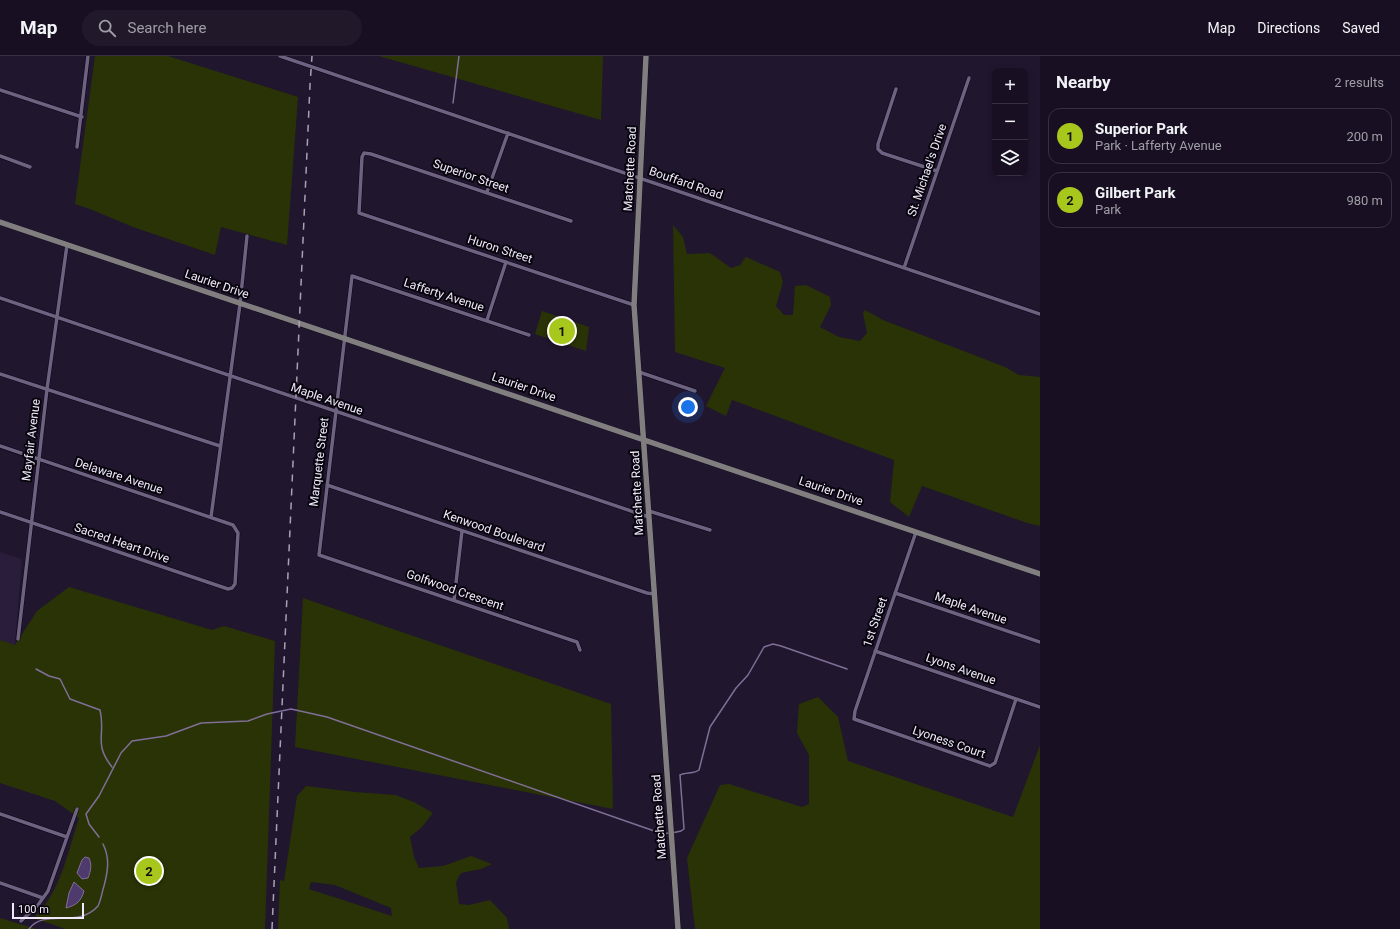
<!DOCTYPE html>
<meta charset="utf-8">
<style>
body{margin:0;font-family:Roboto,sans-serif;background:#21192a;color:#f1f3f6}
.controls{position:absolute;right:12px;top:12px;display:grid;overflow:hidden;border-radius:8px;box-shadow:0 2px 6px #0003}
.controls button{width:36px;height:36px;display:grid;place-items:center;padding:0;border:0;border-bottom:1px solid #363040;background:#181022;color:#f1f3f6;font:20px sans-serif}
.scale{position:absolute;left:12px;bottom:10px;width:72px;box-sizing:border-box;padding-left:4px;border:2px solid #f0eafa;border-top:0;font-size:11px;line-height:14px;white-space:nowrap;color:#f0eafa;-webkit-text-stroke:3px #08050e;paint-order:stroke}
.you{position:absolute;left:688px;top:351px;width:14px;height:14px;margin:-10px;border:3px solid #fff;border-radius:50%;background:#1a73e8;box-shadow:0 0 0 6px #1a73e833}
.badge{display:grid;place-items:center;width:26px;height:26px;border-radius:50%;background:#a8c71d;color:#111;font-size:13px;font-weight:700}
.pin{position:absolute;translate:-50% -50%;border:2px solid #fff;box-shadow:0 1px 4px #0006}
.list{margin:0;padding:0;list-style:none}
h2{display:flex;justify-content:space-between;align-items:center;height:52px;margin:0;padding:0 16px;font-size:17px}
h2 small{font-size:13px;font-weight:400;color:#9f9da5}
.list li{display:grid;grid-template-columns:26px 1fr auto;gap:12px;align-items:center;box-sizing:border-box;height:56px;margin:0 8px 8px;padding:0 8px;border:1px solid #363040;border-radius:12px}
.list b{display:block;font-size:15px;white-space:nowrap}
.list p{margin:0;font-size:13px;white-space:nowrap;color:#9f9da5}
.list em{font-size:13px;font-style:normal;color:#9f9da5}
.icon{flex:none;width:22px;height:22px;fill:none;stroke:currentColor;stroke-width:2;stroke-linecap:round;stroke-linejoin:round}
.map{position:relative;flex:none;width:1040px;height:873px;overflow:hidden}
header{display:flex;align-items:center;gap:24px;box-sizing:border-box;height:56px;padding:0 20px;background:#181022;border-bottom:1px solid #363040}
header strong{font-size:19px}
nav{display:flex;gap:22px;margin-inline-start:auto;font-size:14px}
.search{width:280px;height:36px;background:#21192a;display:flex;align-items:center;gap:10px;box-sizing:border-box;padding:0 14px;border-radius:22px;color:#9f9da5;font-size:15px}
main{display:flex}
aside{flex:1;background:#181022}
.map>svg:first-child{display:block}
</style>
<header>
<strong>Map</strong>
<div class="search"><svg class="icon" aria-label="search" viewBox="0 0 24 24"><circle cx="10" cy="10" r="6"/><path d="M15 15l6 6"/></svg>Search here</div>
<nav><a>Map</a><a>Directions</a><a>Saved</a></nav>
</header>
<main>
<div class="map">
<svg width="1040" height="873" viewBox="0 0 1040 873">
<rect width="100%" height="100%" fill="#20162e"/>
<!-- built -->
<path fill="#291d3b" d="M0,496L22,503L15,589L0,584Z"/>
<!-- green -->
<path fill="#2a3306" fill-rule="evenodd" d="M95,0H168L298,41L287,189L221,171L215,199L133,171L90,153L75,148Z
M379,0H603L601,64Z
M673,169L683,181L687,198L710,197L731,212L740,209L746,201L780,216L783,226L776,250L784,259H793L795,230L806,229L830,241L831,249L820,271L839,281L860,285L867,277L863,257L865,254L883,264L1005,311L1019,319L1040,321V470L1027,467L922,430L909,461L890,446L894,404L732,344L726,360L706,350L725,312L675,296Z
M542,255L589,271L586,295L535,278Z
M69,531L212,574L224,570L275,585L265,873H65L34,862C61,835 67,798 79,762L55,745L0,727V584L15,589L37,555Z
M303,542L611,648L613,753L295,691Z
M818,641L838,661L848,705L1013,761L1040,689V873H695L687,802L720,729L729,728L802,751L809,748V699L797,677L799,648Z
M306,730L355,736L395,739L414,746L433,757L422,771L410,781L414,801L419,812L443,810L471,800L492,808L481,813L461,817L456,826L459,848L469,849L490,844L507,862L509,873H278L280,824L284,825L297,740ZM311,826L335,829L391,852L392,860L309,833Z
M0,862L36,873H0Z"/>
<!-- water -->
<path fill="#4f3a6d" stroke="#7f6f97" d="M85,801L89,802C92,809 91,814 88,822L82,823L77,817L82,804Z
M74,826L84,835C81,845 77,849 66,852L69,837Z"/>
<g fill="none" stroke-linecap="round" stroke-linejoin="round">
<!-- stream -->
<path stroke="#7f6f97" stroke-width="1.5" d="M453,47L459,0
M36,613L49,620L60,623L70,643L100,654C106,679 93,687 112,711
M672,777L681,775L684,773L680,719C686,716 694,718 699,714L710,671L736,632L748,619L764,591L773,588L781,590L847,613
M99,781L89,768L86,758L99,740L121,697L132,685L166,680L201,667L248,665L267,658L291,653L327,661L637,769L663,778L669,777
M29,873C44,852 78,873 98,850C101,844 102,836 104,830C108,815 110,802 103,788"/>
<defs>
<path id="street" d="M280,0L1040,258
M896,33L878,88V93L882,97L937,115
M0,34L82,61
M77,91L88,0
M0,100L30,111
M487,136L508,77
M571,165L371,98L364,97L362,101L359,157L634,249
M904,212L969,22
M0,242L649,461
M487,264L506,206
M529,279L352,220L319,499L577,586L580,594
M639,316L695,335
M0,318L220,390
M0,390L233,469L238,477L235,528L232,532L228,533L0,456
M327,429L647,537L654,538
M649,455L710,474
M211,461L240,248L247,180
M916,476L855,655L854,663L990,710L995,707L1016,643
M895,537L1040,586
M454,544L462,475
M18,583L47,333L67,189
M875,595L1040,651
M0,758L67,781
M0,827L43,842
M21,865L38,849L48,835L77,753"/>
<path id="secondary" d="M646,0L634,249L678,873
M0,166L1040,518"/>
</defs>
<!-- street casing -->
<use href="#street" stroke="#0a0315" stroke-width="4.5"/>
<!-- secondary casing -->
<use href="#secondary" stroke="#0a0315" stroke-width="6"/>
<!-- street -->
<use href="#street" stroke="#6d627f" stroke-width="3.5"/>
<!-- secondary -->
<use href="#secondary" stroke="#817e7f" stroke-width="5.5"/>
<!-- rail -->
<path stroke="#a9a2b4" stroke-width="1.5" stroke-dasharray="7 7" stroke-linecap="butt" d="M272,873L310,29L312,0"/>
</g>
<g text-anchor="middle" dominant-baseline="central" stroke-width="4" stroke-linejoin="round" paint-order="stroke">
<!-- street labels -->
<g font-size="12" fill="#f0eafa" stroke="#08050e">
<text transform="translate(630 113) rotate(-87)">Matchette Road</text>
<text transform="translate(927 114) rotate(-71)">St. Michael's Drive</text>
<text transform="translate(471 120) rotate(19)">Superior Street</text>
<text transform="translate(686 127) rotate(19)">Bouffard Road</text>
<text transform="translate(500 193) rotate(18)">Huron Street</text>
<text transform="translate(217 228) rotate(19)">Laurier Drive</text>
<text transform="translate(444 239) rotate(18)">Lafferty Avenue</text>
<text transform="translate(524 331) rotate(19)">Laurier Drive</text>
<text transform="translate(327 343) rotate(19)">Maple Avenue</text>
<text transform="translate(31 384) rotate(-83)">Mayfair Avenue</text>
<text transform="translate(319 406) rotate(-83)">Marquette Street</text>
<text transform="translate(119 420) rotate(18)">Delaware Avenue</text>
<text transform="translate(831 435) rotate(19)">Laurier Drive</text>
<text transform="translate(637 437) rotate(-93)">Matchette Road</text>
<text transform="translate(494 475) rotate(19)">Kenwood Boulevard</text>
<text transform="translate(122 487) rotate(19)">Sacred Heart Drive</text>
<text transform="translate(455 534) rotate(19)">Golfwood Crescent</text>
<text transform="translate(971 552) rotate(19)">Maple Avenue</text>
<text transform="translate(875 566) rotate(-71)">1st Street</text>
<text transform="translate(961 613) rotate(19)">Lyons Avenue</text>
<text transform="translate(949 686) rotate(19)">Lyoness Court</text>
<text transform="translate(659 761) rotate(-94)">Matchette Road</text>
</g>
</g>
</svg>
<div class="controls">
<button>+</button>
<button>−</button>
<button><svg class="icon" aria-label="layers" viewBox="0 0 24 24"><path d="M12 4l9 5-9 5-9-5zM3 14l9 5 9-5"/></svg></button>
</div>
<div class="scale">100 m</div>
<div class="you"></div>
<div class="pin badge" style="left:562px;top:275px">1</div>
<div class="pin badge" style="left:149px;top:815px">2</div>
</div>
<aside>
<h2>Nearby<small>2 results</small></h2>
<ul class="list">
<li><span class="badge">1</span><div><b>Superior Park</b><p>Park · Lafferty Avenue</p></div><em>200 m</em></li>
<li><span class="badge">2</span><div><b>Gilbert Park</b><p>Park</p></div><em>980 m</em></li>
</ul>
</aside>
</main>
